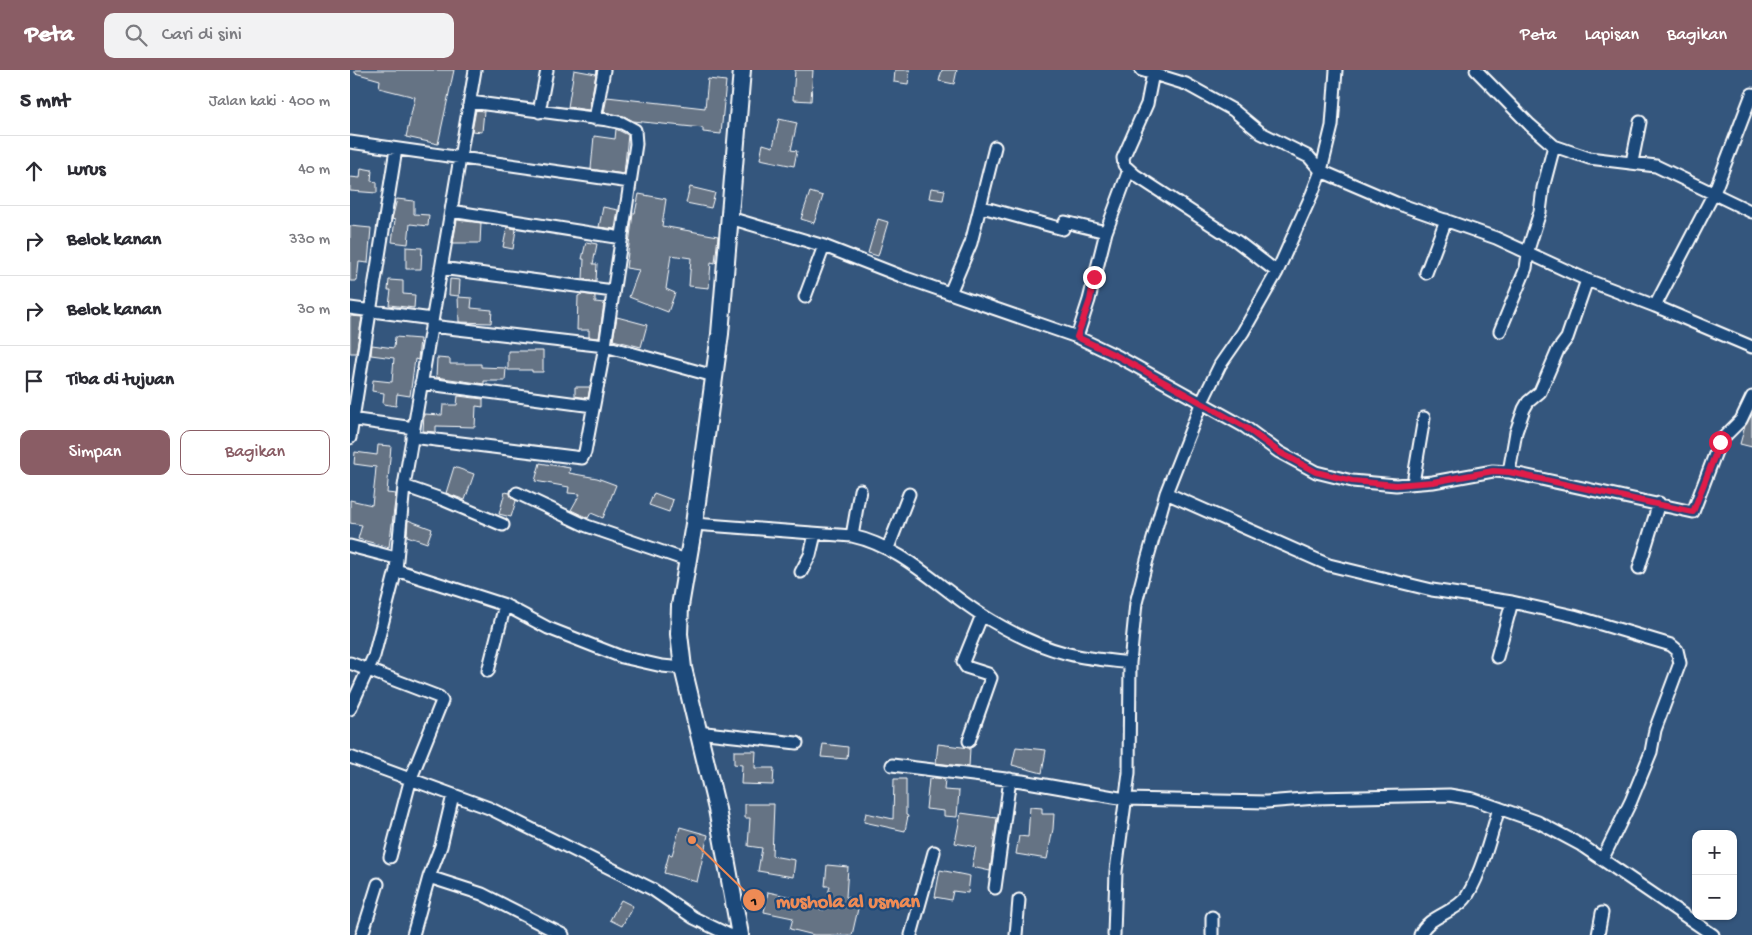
<!DOCTYPE html>
<html lang="id">
<meta charset="utf-8">
<style>
body{margin:0;font-family:"Gochi Hand",sans-serif;background:#f2f2f3;color:#2b2b33}
.controls{position:absolute;right:15px;bottom:15px;display:grid;overflow:hidden;border-radius:10px;box-shadow:0 1px 4px #0004}
.controls button{width:45px;height:45px;display:grid;place-items:center;padding:0;border:0;border-bottom:1px solid #e1e1e2;background:#fff;color:#2b2b33;font:25px sans-serif}
.stop{position:absolute;width:15px;height:15px;margin:-11px;border:4px solid #e11d48;border-radius:50%;background:#fff}
.stop.end{background:#e11d48;border-color:#fff;box-shadow:0 1px 5px #0008}
.list{margin:0;padding:0;list-style:none}
h2{display:flex;justify-content:space-between;align-items:center;height:65px;margin:0;padding:0 20px;font-size:21px}
h2 small{font-size:16px;font-weight:400;color:#7c7c81}
.list li{display:grid;grid-template-columns:32px 1fr auto;gap:15px;align-items:center;box-sizing:border-box;height:70px;padding:0 20px;border-top:1px solid #e1e1e2}
.list b{display:block;font-size:19px;white-space:nowrap}
.list em{font-size:16px;font-style:normal;color:#7c7c81}
.actions{display:flex;gap:10px;padding:15px 20px}
.actions a{flex:1;padding:11px 0;border:1px solid #8a5d65;border-radius:10px;text-align:center;font-size:18px;color:#8a5d65}
.actions .main{background:#8a5d65;color:#fff}
.icon{flex:none;width:28px;height:28px;fill:none;stroke:currentColor;stroke-width:2;stroke-linecap:round;stroke-linejoin:round}
.map{position:relative;flex:none;width:1402px;height:865px;overflow:hidden}
header{display:flex;align-items:center;gap:30px;box-sizing:border-box;height:70px;padding:0 25px;background:#8a5d65;color:#fff}
header strong{font-size:24px}
nav{display:flex;gap:28px;margin-inline-start:auto;font-size:18px}
.search{width:350px;height:45px;background:#f2f2f3;display:flex;align-items:center;gap:12px;box-sizing:border-box;padding:0 18px;border-radius:10px;color:#7c7c81;font-size:19px}
main{display:flex}
aside{flex:1;background:#fff}
.map>svg:first-child{display:block}
</style>
<header>
<strong>Peta</strong>
<div class="search"><svg class="icon" aria-label="search" viewBox="0 0 24 24"><circle cx="10" cy="10" r="6"/><path d="M15 15l6 6"/></svg>Cari di sini</div>
<nav><a>Peta</a><a>Lapisan</a><a>Bagikan</a></nav>
</header>
<main>
<aside>
<h2>5 mnt<small>Jalan kaki · 400 m</small></h2>
<ul class="list">
<li><svg class="icon" aria-label="ahead" viewBox="0 0 24 24"><path d="M12 20V5M6 11l6-6 6 6"/></svg><div><b>Lurus</b></div><em>40 m</em></li>
<li><svg class="icon" aria-label="right" viewBox="0 0 24 24"><path d="M7 20v-9h11M14 6l5 5-5 5"/></svg><div><b>Belok kanan</b></div><em>330 m</em></li>
<li><svg class="icon" aria-label="right" viewBox="0 0 24 24"><path d="M7 20v-9h11M14 6l5 5-5 5"/></svg><div><b>Belok kanan</b></div><em>30 m</em></li>
<li><svg class="icon" aria-label="arrive" viewBox="0 0 24 24"><path d="M6 21V4h12l-3 4 3 4H6"/></svg><div><b>Tiba di tujuan</b></div></li>
</ul>
<div class="actions"><a class="main">Simpan</a><a>Bagikan</a></div>
</aside>
<div class="map">
<svg width="1402" height="865" viewBox="0 0 1402 865">
<rect width="100%" height="100%" fill="#34567d"/>
<filter id="ink" filterUnits="userSpaceOnUse"><feTurbulence type="fractalNoise" baseFrequency=".02" numOctaves="2"/><feDisplacementMap in="SourceGraphic" scale="10" xChannelSelector="R" yChannelSelector="G"/><feConvolveMatrix kernelMatrix="1 2 1 2 8 2 1 2 1" color-interpolation-filters="sRGB"/></filter>
<g filter="url(#ink)">
<!-- building -->
<path fill="#657384" stroke="#fff" d="M5,0H104L88,74L56,67L65,27L29,18L30,10L5,3Z
M224,0L246,4L239,40L218,37Z
M445,0H463L461,31L443,30Z
M545,0H560L558,14L544,12Z
M592,0H607L604,14L589,11Z
M358,9L376,11L371,64L353,62V58L283,51L274,46L254,42L257,27L355,38Z
M126,40L134,41L132,62L122,61Z
M429,49L447,53L441,80L447,81L444,96L410,89L413,74L423,77Z
M266,59L278,65L274,104L241,99L244,66L265,69Z
M11,98L22,100L21,111L27,112V123L0,121V107L10,108Z
M340,117L365,123L361,138L336,133Z
M581,118L595,120L593,130L579,128Z
M460,122L473,126L464,153L451,149Z
M289,124L316,129L312,156L368,166L365,193L361,192L359,218L339,216L341,188L321,185L316,219L325,223L318,242L279,227L289,200L276,198L283,143H285Z
M47,129L64,131V144L79,145L78,156L60,154L58,174L42,172L45,150L42,149Z
M253,137L268,140L265,159L249,157Z
M528,149L538,152L528,186L518,183Z
M107,150L131,153L130,173H103Z
M0,156L21,158L18,193L9,192L7,211H0Z
M157,157L166,159L163,179L153,177Z
M236,172L247,174L243,194H247L246,211L233,209L234,189H232Z
M56,177L72,178L71,199H56Z
M100,209L110,210L109,226L99,225Z
M39,210L53,211V224L65,225L64,238L39,235L41,220H38Z
M232,224L245,226V232L254,233L249,268L239,267V260H227L228,226Z
M108,227L122,228L121,238L142,240L141,253L109,252Z
M0,246L12,247L6,283H0Z
M267,247L297,255L291,277L263,270Z
M45,267L70,269L68,290L65,289L60,326L47,324L46,336L33,334L34,323L22,321L23,310L42,312L44,288L21,285L22,275L44,278Z
M158,281H193V302H182V300H158Z
M87,288L100,289V294H131V297L156,298L155,311H134V314L86,307Z
M225,317H240L238,328L225,326Z
M108,326L133,329V337L126,336L125,357L86,356V362L73,361L74,344L92,345L93,335H107Z
M1402,344V377L1390,374L1395,356Z
M28,375L41,376L37,423L46,424L39,477L8,469L12,455L0,453V430L22,435L25,409L26,397L4,394L5,382L27,385Z
M190,393L220,398L219,403L247,408L266,415L253,448L241,443L238,448L221,440L230,424L218,423L219,417L185,411Z
M104,397L124,404L115,430L96,423Z
M155,422L160,423L166,431L161,447L149,444Z
M304,423L323,430L319,442L299,435Z
M58,450L82,459L77,473L57,466Z
M473,674L498,677L497,689L471,687Z
M588,674L620,678L619,697L586,693Z
M666,677L696,680L692,703L662,695Z
M384,681H406L405,698H424L423,715L391,714L392,695L384,694Z
M585,708L595,709L594,720L609,721L607,747L594,746V741L576,739L579,709Z
M544,709H556V745L558,746L555,761L514,752L516,743L543,749Z
M395,734H424L422,786L445,790L443,807L408,801L412,778L398,776L400,748H395Z
M680,737L692,738V744H704L703,759L697,789L666,784L669,766L678,767Z
M611,743L647,748L640,801L622,797L626,777L605,773Z
M330,757L358,765L347,812L314,803L319,784L322,785Z
M477,795L498,797L496,827L510,830L502,865H464L440,859L443,848L414,842L418,822L446,828L444,834L474,840L480,816H475Z
M590,800L620,806L618,823L603,821L601,830L585,827Z
M271,830L283,836L272,856L260,850Z"/>
<g fill="none" stroke-linecap="round" stroke-linejoin="round">
<defs>
<path id="minor" d="M791,0L836,14L883,40L911,63L959,87L971,101L1046,133L1146,168L1237,210L1305,236L1402,277
M1126,0L1180,55L1204,76L1239,88L1306,96L1402,142
M803,3L797,34L773,88L774,95L785,105L888,172L927,202
M189,42L197,0
M245,49L254,0
M0,72L280,112
M1282,92L1290,52
M632,137L713,159L715,152L756,162
M101,141L272,168
M380,148L474,176L556,208L727,267L769,287L895,357L929,382L966,402L1002,411L1046,415L1083,412L1143,401L1159,402L1343,442L1370,371L1391,350L1402,327
M1177,183L1190,142L1193,118L1204,76
M91,198L263,221
M1076,203L1096,150
M600,223L621,173L645,77
M455,227L474,176
M1305,236L1364,123L1402,24
M0,238L82,249
M81,256L255,276L364,306
M1150,261L1176,198L1178,184
M727,267L739,230L756,162L779,100
M71,313L243,336
M0,349L64,358
M62,367L232,388L235,382L255,276L286,74L285,60L272,53L258,50L120,32
M0,368L46,79
M1159,402L1166,362L1174,339L1178,332L1190,322L1208,280L1217,268L1237,210
M1063,413L1074,348
M54,416L94,430L153,455
M167,423L237,456L339,491
M816,423L979,495L1082,520L1162,532L1224,546L1321,575L1327,580L1330,593L1305,660L1301,682L1281,731L1253,788
M344,454L502,466C553,477 589,518 632,545C656,560 688,576 715,583C736,589 759,590 780,593
M502,466L510,420
M0,476L46,488
M538,478L559,424
M1289,498L1309,433
M46,500L155,535L198,558L272,587L312,596L333,598
M451,502L460,485L465,464
M1147,587L1162,532
M0,593L89,627L92,631L61,708L40,787
M138,601L155,535
M0,639L24,586L46,500L54,416L125,0
M347,662L447,673
M619,671L641,608L638,604L616,597L613,592L632,545
M0,687L139,738L302,819L344,848L379,865
M542,695L672,711L775,729L916,732L966,728L1099,725L1123,729L1188,752L1231,775L1363,865
M79,807L132,824L213,865
M645,818L660,709
M12,865L28,814
M63,865L79,807L91,776L103,725
M561,865L584,782
M666,865L669,830
M764,865L766,801L779,703L780,593L786,533L797,490L816,423L851,334L870,295L893,262L927,202L962,124L971,101L982,56L986,0
M862,865V847
M1070,865C1078,845 1106,843 1117,826C1131,804 1142,763 1149,738
M1248,865L1252,843"/>
<path id="secondary" d="M390,865L367,739L333,598L329,564L330,536L344,454L370,264L392,0"/>
</defs>
<!-- minor casing -->
<use href="#minor" stroke="#fff" stroke-width="15"/>
<!-- secondary casing -->
<use href="#secondary" stroke="#fff" stroke-width="20"/>
<!-- minor -->
<use href="#minor" stroke="#1f4a7a" stroke-width="11"/>
<!-- secondary -->
<use href="#secondary" stroke="#1f4a7a" stroke-width="16"/>
</g>
</g>
<g fill="none" stroke-linecap="round" stroke-linejoin="round" filter="url(#ink)">
<!-- route -->
<path stroke="#e11d48" stroke-width="6" d="M744,207L740,230L727,267L769,287L895,357L929,382L966,402L1002,411L1046,415L1083,412L1143,401L1159,402L1343,442L1370,372"/>
</g>
<!-- callouts -->
<path fill="none" stroke="#ef8b55" stroke-width="2" d="M342 770L404 830"/>
<g fill="#ef8b55" stroke="#1f4a7a" stroke-width="2">
<circle cx="342" cy="770" r="5"/>
<circle cx="404" cy="830" r="12"/>
</g>
<g font-size="15" text-anchor="middle" font-weight="bold" fill="#111">
<text x="404" y="835">1</text>
</g>
<g font-size="20" text-anchor="middle" font-weight="bold" fill="#ef8b55" stroke="#1f4a7a" stroke-width="4.5" stroke-linejoin="round" paint-order="stroke">
<text x="498" y="837">mushola al usman</text>
</g>
</svg>
<div class="controls">
<button>+</button>
<button>−</button>
</div>
<div class="stop" style="left:1370px;top:372px"></div>
<div class="stop end" style="left:744px;top:207px"></div>
</div>
</main>
